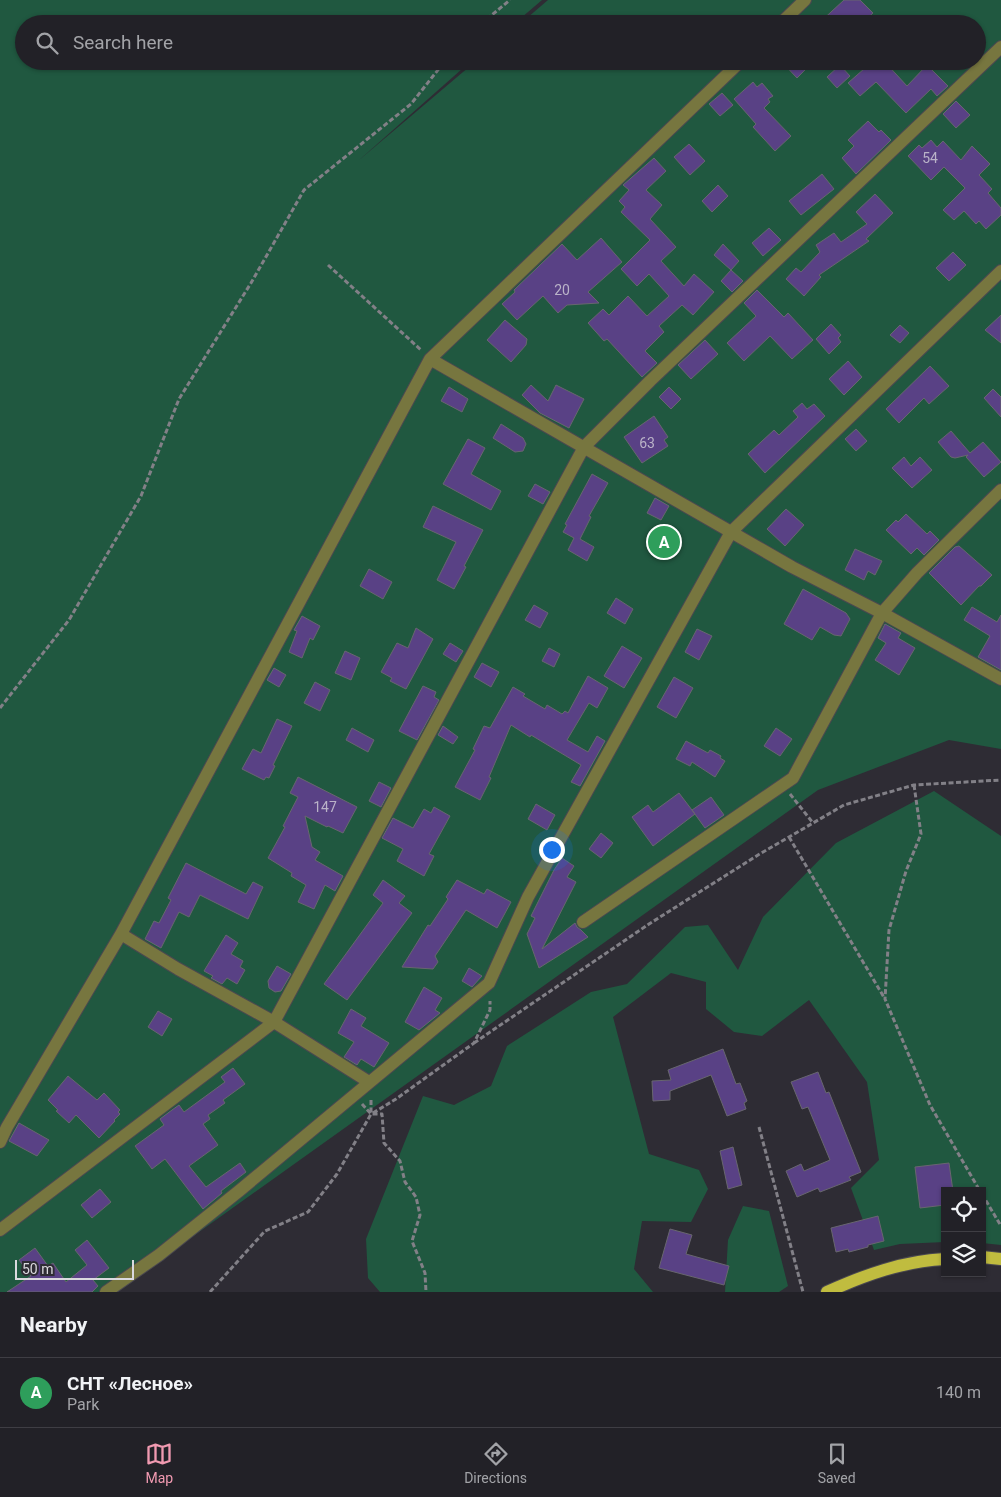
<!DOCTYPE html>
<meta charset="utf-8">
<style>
body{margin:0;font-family:Roboto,sans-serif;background:#2e2e33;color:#f1f3f6}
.controls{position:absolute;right:15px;bottom:15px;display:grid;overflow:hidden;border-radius:0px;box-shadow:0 1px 4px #0004}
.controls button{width:45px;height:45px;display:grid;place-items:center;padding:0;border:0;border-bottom:1px solid #3f3e44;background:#222127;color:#f1f3f6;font:25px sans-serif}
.scale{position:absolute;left:15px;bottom:12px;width:119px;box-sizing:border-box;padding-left:5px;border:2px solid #dad9de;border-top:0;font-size:14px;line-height:18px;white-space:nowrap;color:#dad9de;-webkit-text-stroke:4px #2e2c34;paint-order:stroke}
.you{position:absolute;left:551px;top:849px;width:18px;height:18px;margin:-12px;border:4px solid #fff;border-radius:50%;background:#1a73e8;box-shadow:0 0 0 8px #1a73e833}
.badge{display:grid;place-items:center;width:32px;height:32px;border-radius:50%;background:#f19ab1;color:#fff;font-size:16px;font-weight:700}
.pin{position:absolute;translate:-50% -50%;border:2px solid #fff;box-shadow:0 1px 5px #0006}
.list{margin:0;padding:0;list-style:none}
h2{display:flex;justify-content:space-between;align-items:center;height:65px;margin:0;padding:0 20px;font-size:21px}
h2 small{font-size:16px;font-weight:400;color:#a2a3a7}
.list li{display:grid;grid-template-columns:32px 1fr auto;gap:15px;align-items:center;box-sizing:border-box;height:70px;padding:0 20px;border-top:1px solid #3f3e44}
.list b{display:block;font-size:19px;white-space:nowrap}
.list p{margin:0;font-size:16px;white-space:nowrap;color:#a2a3a7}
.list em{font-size:16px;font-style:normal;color:#a2a3a7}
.icon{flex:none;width:28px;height:28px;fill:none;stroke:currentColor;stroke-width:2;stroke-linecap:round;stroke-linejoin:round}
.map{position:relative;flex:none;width:1001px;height:1292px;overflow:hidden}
.search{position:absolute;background:#222127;box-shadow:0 1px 4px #0004;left:15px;right:15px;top:15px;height:55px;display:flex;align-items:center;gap:12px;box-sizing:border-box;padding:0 18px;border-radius:28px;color:#a2a3a7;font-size:19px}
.sheet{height:135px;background:#222127}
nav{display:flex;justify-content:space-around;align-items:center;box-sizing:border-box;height:70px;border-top:1px solid #3f3e44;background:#222127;font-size:14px;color:#a2a3a7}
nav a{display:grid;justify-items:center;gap:2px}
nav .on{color:#f19ab1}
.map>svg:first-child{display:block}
</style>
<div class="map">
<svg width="1001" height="1292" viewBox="0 0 1001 1292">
<rect width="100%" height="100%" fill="#2e2c34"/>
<!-- green -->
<path fill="#205840" d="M0,0H542L514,24H24V61H471L358,161L476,61H977V24H520L548,0H1001V749L949,740L818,790L115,1292H0Z
M934,791L1001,836V1245L982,1243V1191H945V1242L900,1244L874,1250L851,1188L879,1160L867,1082L809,1000L762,1036L734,1032L706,1009V982L671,973L613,1017L649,1154L699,1170L708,1189L691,1222L642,1221L634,1269L653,1292H380L368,1278L366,1239L423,1096L454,1105L491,1086L507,1046L591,992L627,984L685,927L708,925L738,970L763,917L836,843Z
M743,1206L769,1211L788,1286L779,1292H725L728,1240Z"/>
<!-- building -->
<path fill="#594185" stroke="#68666f" d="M844,0H860L873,13L861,24H818Z
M781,61H814L797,78Z
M873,61H884L907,86L927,65L948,86L937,96L931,89L906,113L876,82L860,96L848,83Z
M840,65L850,76L837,88L827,77Z
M753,82L757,87L762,83L773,96L768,99L770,102L764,108L791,136L775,151L753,127L756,124L734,99Z
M722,93L733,105L720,116L709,104Z
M956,101L970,115L956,128L943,114Z
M868,121L879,132L881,130L891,140L856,174L842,158L854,146L848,140Z
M931,140L937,147L943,141L961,160L972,146L990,164L979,175L992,189L988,193L1001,208V215L986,229L979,221L976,224L964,211L954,220L943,210L965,188L944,167L931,180L908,156L919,145L922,148Z
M689,144L705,161L690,175L674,157Z
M654,158L666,171L646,190L662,205L650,219L676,247L661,261L684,286L694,274L714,292L693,315L682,305L659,326L664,332L645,351L657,363L642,377L607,339L604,341L588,323L603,309L609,315L628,296L647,316L669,296L649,274L637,286L621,269L650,240L621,212L625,207L619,201L629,190L623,185Z
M822,174L834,189L801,215L789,201Z
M718,185L728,196L712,212L702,201Z
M875,194L893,213L866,239L869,241L819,275L821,277L804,296L786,279L796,268L801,272L820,252L816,245L834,233L841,242L867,224L856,212Z
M769,228L781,240L763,256L752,243Z
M601,238L622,262L588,292L599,303L567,305L558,313L543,296L517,320L502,304L515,292L514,290L562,244L577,260Z
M723,244L739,261L731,270L714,255Z
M953,252L966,265L949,281L936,268Z
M731,270L743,281L732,292L721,281Z
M757,290L784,317L788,313L813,340L792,359L770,336L744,361L727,343L756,316L744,303Z
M1001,315V343L985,330Z
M505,320L527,339L526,345L511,362L487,340Z
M831,324L841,335L838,338L841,342L829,354L816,339Z
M900,325L909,333L900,343L890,335Z
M705,340L718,354L691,379L678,365Z
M848,361L862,377L844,395L829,379Z
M930,366L949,386L929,404L924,398L899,423L886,409Z
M531,385L548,401L556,385L584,399L569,428L540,413L522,395Z
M449,387L468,399L462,412L441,401Z
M669,387L681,399L671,409L659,397Z
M993,389L1001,397V417L984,398Z
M802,403L807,409L814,404L825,416L765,473L748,454L774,430L779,435L798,417L793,411Z
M654,416L668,437L664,440L668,446L642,463L624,437Z
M501,424L523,438L526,444L523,451L515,452L493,438Z
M856,429L867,441L856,451L845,439Z
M951,431L970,453L983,442L1001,462L984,477L966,457L968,455L955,458L951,457L938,442Z
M468,439L485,448L471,474L501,491L491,510L443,484Z
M904,457L911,466L920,457L932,470L912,488L892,468Z
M592,474L608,483L589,516L591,517L580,539L594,547L587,561L568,550L574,538L563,532L567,525L565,524Z
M535,484L550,492L543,504L528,496Z
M655,498L669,506L661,520L647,513Z
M433,506L483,530L464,566L466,567L454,589L437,580L456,542L423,527Z
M786,509L804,525L785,546L767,529Z
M906,514L927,534L930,531L939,540L924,555L917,548L911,554L886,530L896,520L898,522Z
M959,546L992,575L981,586H979L961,605L929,573L955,547Z
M855,549L882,561L875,575L868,571L864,580L845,570Z
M369,569L392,582L383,599L360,586Z
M803,589L846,613L850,619L841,636L834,635L820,627L812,640L784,624Z
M616,598L633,609L625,624L607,613Z
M534,605L548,613L540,628L525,620Z
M972,607L997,622L1001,615V670L978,657L990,636L964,620Z
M302,616L320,626L313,640L310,638L302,658L289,652L297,631L294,630Z
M885,624L901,633L898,638L915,648L899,675L875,660L886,643L878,638Z
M416,628L433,639L406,689L390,681L392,678L381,672L397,643L408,648Z
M697,629L712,636L699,660L685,652Z
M450,643L463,651L456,662L443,654Z
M622,646L642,658L624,688L604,676Z
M549,648L560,654L554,667L542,661Z
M345,651L360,658L351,680L335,673Z
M482,663L499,672L491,687L474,677Z
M274,668L286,675L279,687L267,680Z
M588,676L608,688L597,708L589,703L567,740L588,752L597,736L605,741L580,786L571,782L581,765L531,735L530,737L511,725L489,777L491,778L480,800L455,787L475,750L473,749L484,726L490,728L513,687L525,694L523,696L545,709L547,705L562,714L565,711L568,713Z
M674,677L693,688L676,718L657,707Z
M315,682L330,690L320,711L304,703Z
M423,686L436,692L434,697L439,700L417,740L399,731Z
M277,719L292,726L273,765L275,766L269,778L266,777L264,780L242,769L253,749L261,753Z
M443,726L458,737L453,744L438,735Z
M352,728L374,740L368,752L346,740Z
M776,728L792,739L780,756L764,746Z
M686,741L708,753L710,750L721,756L720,758L725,761L715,777L692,762L690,766L676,759Z
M298,777L357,807L343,833L328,826L327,827L305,816L312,847L320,852L315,860L343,876L335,891L325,885L314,909L298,902L306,885L291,876L292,873L268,858L285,827L283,826L298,797L290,793Z
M379,782L391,788L381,807L369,801Z
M679,793L695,814L653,846L632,817L648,805L653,812Z
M711,797L724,815L705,828L692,810Z
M536,804L555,815L547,830L528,819Z
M434,807L450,816L429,854L434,856L424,876L397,861L403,849L382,838L393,818L413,828L424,809L431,813Z
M601,833L613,843L601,858L589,849Z
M562,858L574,866L567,877L576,882L542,949L575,923L577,927L581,930L588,937L539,968L527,934L535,918L531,916L554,870Z
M186,863L246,894L253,882L263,887L248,919L200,895L189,917L179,912L161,948L145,939L154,921L159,923L171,900L168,898Z
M383,880L405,896L399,903L412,913L347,1000L324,984L383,903L373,895Z
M457,880L484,894L487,889L511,902L497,928L466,910L435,956L438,962L433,969L402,967L428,925L430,926L448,899L446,897Z
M226,935L238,943L231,954L243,961L240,967L245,970L237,984L227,978L222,984L211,978L213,976L204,971Z
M277,966L291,974L281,991L275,992L269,988L268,981Z
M469,968L482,976L472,987L462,981Z
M424,987L442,998L435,1010L440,1013L419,1030L405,1022Z
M351,1009L366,1018L361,1026L389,1043L374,1067L361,1059L357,1065L344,1057L354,1042L338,1033Z
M158,1011L172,1019L162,1036L148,1027Z
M723,1049L736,1084L740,1083L747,1101L744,1103L746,1109L727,1116L711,1075L670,1091V1100L653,1101L652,1081L671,1080L668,1070Z
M233,1068L245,1084L223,1100L225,1103L208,1115L210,1119L203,1124L218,1145L189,1166L206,1187L240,1163L246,1172L221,1191L222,1193L203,1209L165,1159L152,1169L135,1146L164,1125L160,1119L172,1110L179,1105L184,1112L225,1082L221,1077Z
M818,1072L826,1093L829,1092L861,1172L849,1177L851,1180L820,1192L818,1188L797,1197L786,1171L801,1164L804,1171L830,1160L808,1107L802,1109L791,1082Z
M68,1076L97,1100L104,1093L120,1110L118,1112L120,1114L114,1120L115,1121L99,1138L76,1115L69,1123L56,1111L58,1110L48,1100Z
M19,1123L49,1140L37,1156L9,1141Z
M733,1147L742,1185L728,1189L720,1151Z
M949,1163L953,1191H945V1205L920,1208L915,1167Z
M100,1189L111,1202L92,1218L81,1205Z
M878,1216L884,1241L868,1245V1247L849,1252L848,1249L836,1252L831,1228Z
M670,1229L692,1235L686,1254L729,1266L724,1285L659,1268Z
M87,1240L109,1268L93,1280L98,1286L92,1292H7L31,1276L19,1260L35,1248L48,1266L53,1263L66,1282L87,1265L75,1250Z"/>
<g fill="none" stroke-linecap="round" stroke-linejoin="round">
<defs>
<path id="minor" d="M780,24L805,0
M430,359L792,567L882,613L1001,679
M583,922L793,778L882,613L917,573L1001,490
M121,934L178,969L274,1022L369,1082
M0,1142L7,1127L121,934L430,359L741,61
M0,1230L274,1022L584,447L650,381L1001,47
M106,1292L159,1255L239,1191L489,983L528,897L731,532L1001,271"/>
<path id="major" d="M982,1257L1001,1259
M827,1292C865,1275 903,1261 945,1259"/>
</defs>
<!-- minor casing -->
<use href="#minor" stroke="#4a484f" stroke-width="14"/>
<!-- major casing -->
<use href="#major" stroke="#4a484f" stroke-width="14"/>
<!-- path -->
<path stroke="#828087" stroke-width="3" stroke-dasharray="5 2.5" stroke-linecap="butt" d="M481,24L510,0
M328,265L421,350
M0,708L69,620L141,496L179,399L251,283L304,190L411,104L445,61
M914,785L921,834L906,871L889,930L885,999L930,1105L980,1191
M790,794L813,823
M789,837L885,999
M474,1043L649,924L758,855L844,805L914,785L1001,780
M362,1104L371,1114H382L384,1143L400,1161L405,1182L416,1197L420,1215L412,1241L425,1273L426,1292
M373,1113L396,1099L474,1043L490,1010V1001
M759,1127L803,1292
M982,1194L1001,1226
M210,1292L265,1231L308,1212L337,1174L371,1114V1098"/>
<!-- minor -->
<use href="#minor" stroke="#77763f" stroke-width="12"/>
<!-- major -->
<use href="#major" stroke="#c0bc3f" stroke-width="12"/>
</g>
<g text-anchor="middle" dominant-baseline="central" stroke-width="4.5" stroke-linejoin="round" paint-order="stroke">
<!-- number labels -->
<g font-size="14" fill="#bab3c8">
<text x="930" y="158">54</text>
<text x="562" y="290">20</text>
<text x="647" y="443">63</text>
<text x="325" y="807">147</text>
</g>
</g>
</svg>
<div class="controls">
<button><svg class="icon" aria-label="locate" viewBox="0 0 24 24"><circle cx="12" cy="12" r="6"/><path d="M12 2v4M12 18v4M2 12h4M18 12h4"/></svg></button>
<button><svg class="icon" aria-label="layers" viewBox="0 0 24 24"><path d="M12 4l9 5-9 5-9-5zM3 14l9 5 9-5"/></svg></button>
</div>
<div class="scale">50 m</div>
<div class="you"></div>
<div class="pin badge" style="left:664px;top:542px;background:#2e9e5b">A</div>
<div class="search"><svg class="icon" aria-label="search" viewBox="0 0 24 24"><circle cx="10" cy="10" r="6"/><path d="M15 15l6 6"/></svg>Search here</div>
</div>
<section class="sheet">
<h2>Nearby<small></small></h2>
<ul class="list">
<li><span class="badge" style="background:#2e9e5b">A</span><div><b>СНТ «Лесное»</b><p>Park</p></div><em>140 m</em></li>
</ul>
</section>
<nav>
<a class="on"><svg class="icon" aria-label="map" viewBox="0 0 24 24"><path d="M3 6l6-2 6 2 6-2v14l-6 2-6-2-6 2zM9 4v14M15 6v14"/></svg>Map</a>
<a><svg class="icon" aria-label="directions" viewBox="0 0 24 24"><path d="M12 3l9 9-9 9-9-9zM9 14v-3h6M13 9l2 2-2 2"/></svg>Directions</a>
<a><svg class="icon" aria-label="saved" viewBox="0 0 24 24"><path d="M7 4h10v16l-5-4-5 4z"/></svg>Saved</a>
</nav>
